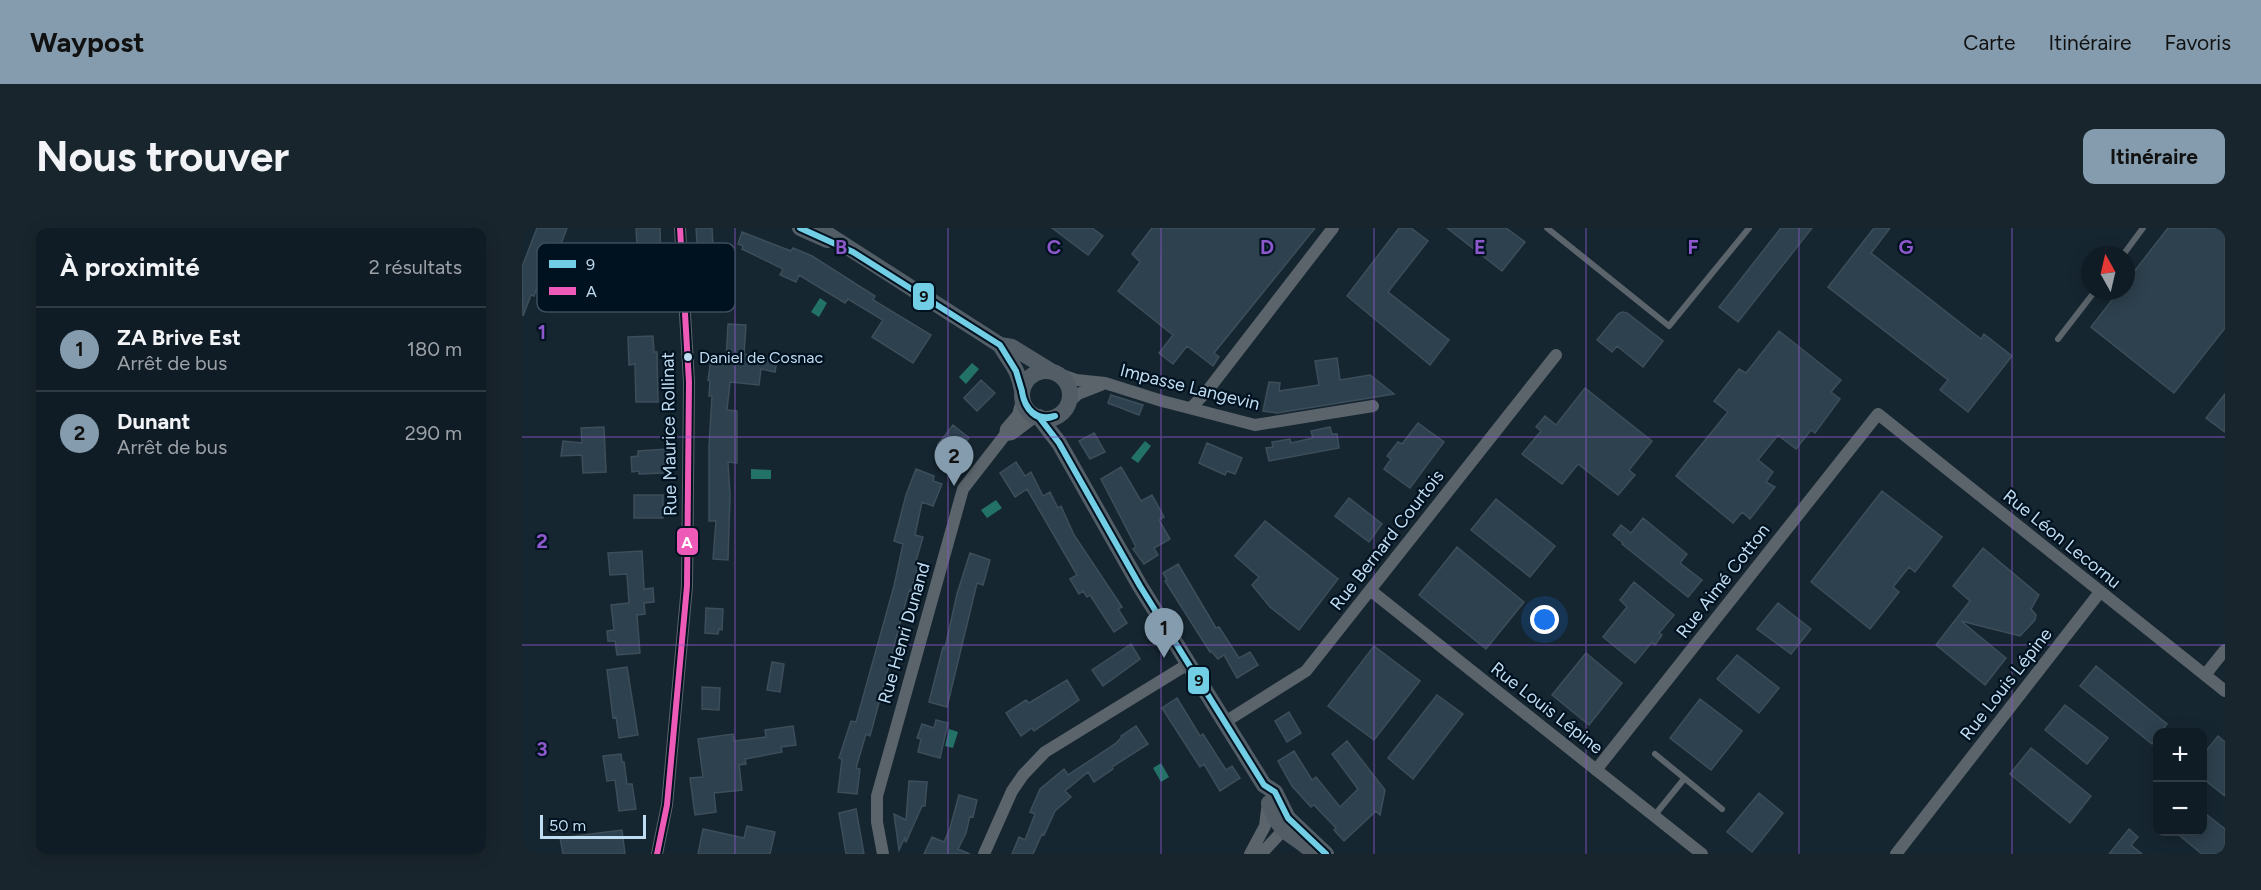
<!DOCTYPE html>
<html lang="fr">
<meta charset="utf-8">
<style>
body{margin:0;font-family:Figtree,sans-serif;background:#19252d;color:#f1f3f6}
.controls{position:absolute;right:18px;bottom:18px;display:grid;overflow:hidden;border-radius:12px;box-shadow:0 3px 15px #0003}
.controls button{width:54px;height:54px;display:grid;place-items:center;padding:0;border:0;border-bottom:2px solid #303a42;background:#101c25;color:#f1f3f6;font:30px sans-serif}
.compass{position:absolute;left:1559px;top:18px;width:54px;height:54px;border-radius:50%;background:#101c25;box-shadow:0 3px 15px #0003;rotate:352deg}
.scale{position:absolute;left:18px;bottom:15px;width:106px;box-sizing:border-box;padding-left:6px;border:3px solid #c0dcf1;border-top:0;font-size:16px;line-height:21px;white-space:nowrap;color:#c0dcf1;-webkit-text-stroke:4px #00111f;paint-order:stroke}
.you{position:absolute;left:1023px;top:392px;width:21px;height:21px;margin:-15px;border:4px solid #fff;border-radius:50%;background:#1a73e8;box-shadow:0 0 0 9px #1a73e833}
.badge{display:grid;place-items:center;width:39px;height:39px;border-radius:50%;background:#849cae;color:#111;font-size:20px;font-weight:700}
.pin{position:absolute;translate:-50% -50px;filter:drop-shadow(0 2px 3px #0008)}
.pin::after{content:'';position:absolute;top:32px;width:21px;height:18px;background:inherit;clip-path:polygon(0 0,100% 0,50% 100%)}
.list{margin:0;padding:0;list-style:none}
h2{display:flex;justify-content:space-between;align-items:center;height:78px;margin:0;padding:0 24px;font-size:26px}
h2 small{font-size:20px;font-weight:400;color:#9ca1a7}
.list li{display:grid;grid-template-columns:39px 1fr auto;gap:18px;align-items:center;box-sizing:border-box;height:84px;padding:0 24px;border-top:2px solid #303a42}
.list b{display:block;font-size:22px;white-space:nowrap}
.list p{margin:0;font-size:20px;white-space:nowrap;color:#9ca1a7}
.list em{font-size:20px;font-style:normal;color:#9ca1a7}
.map{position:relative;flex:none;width:1703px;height:626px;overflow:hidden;border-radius:12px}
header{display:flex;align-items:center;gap:36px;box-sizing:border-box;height:84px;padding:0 30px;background:#849cae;color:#111}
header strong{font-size:28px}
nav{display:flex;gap:33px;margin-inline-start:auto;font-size:21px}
.intro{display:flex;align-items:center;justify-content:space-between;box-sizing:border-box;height:144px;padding:0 36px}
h1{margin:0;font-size:42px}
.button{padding:15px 27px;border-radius:12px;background:#849cae;color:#111;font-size:21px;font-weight:700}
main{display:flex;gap:36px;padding:0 36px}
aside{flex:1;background:#101c25;border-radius:12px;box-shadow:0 3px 15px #0003}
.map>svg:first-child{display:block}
</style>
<header>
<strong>Waypost</strong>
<nav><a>Carte</a><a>Itinéraire</a><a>Favoris</a></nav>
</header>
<div class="intro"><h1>Nous trouver</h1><a class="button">Itinéraire</a></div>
<main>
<aside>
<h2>À proximité<small>2 résultats</small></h2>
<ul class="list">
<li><span class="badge">1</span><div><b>ZA Brive Est</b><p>Arrêt de bus</p></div><em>180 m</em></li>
<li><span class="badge">2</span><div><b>Dunant</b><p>Arrêt de bus</p></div><em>290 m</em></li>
</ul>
</aside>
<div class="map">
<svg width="1703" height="626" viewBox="0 0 1703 626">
<rect width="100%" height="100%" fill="#162631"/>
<!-- water -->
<path fill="#237267" d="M298,70L305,75L297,89L289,84Z
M450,135L457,141L444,156L437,149Z
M623,213L629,218L616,235L609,230Z
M229,241L249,242V251H229Z
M474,272L480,280L465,290L459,282Z
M427,501L436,504L431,520L423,518Z
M639,535L647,549L639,554L631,540Z"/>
<!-- building -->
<path fill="#2e414e" stroke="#3c4e5a" stroke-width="1.5" d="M15,0H45L39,16L43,17L38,29L32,27L23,51L28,54L23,66L14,62L12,68L9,67L1,88L0,39Z
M114,0H138L139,34H142L145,77L126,78L125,27H121V19H115Z
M174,0H190L194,67L179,68Z
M530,0H570L581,8L566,27Z
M630,0H793L692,125L697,129L691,138L665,118L651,136L637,125L651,107L596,63L618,34L610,26Z
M877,0H889L906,13L866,64L927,112L908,137L825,68Z
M925,0H984L1003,14L980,43Z
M1259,0H1290L1216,94L1197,79Z
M1352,0H1368L1349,25L1459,111L1462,106L1490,128L1446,184L1418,162L1426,152L1306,59Z
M1646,0H1703V100L1652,165L1569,99L1597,63H1604V54Z
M220,4L269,23L271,20L290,28L353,68L351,72L409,107L391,135L350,109L361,92L326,71L323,75L277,47L274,54L258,47L261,41L220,21L221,18L216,16Z
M1100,84L1105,85L1141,113L1121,139L1095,118L1090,124L1075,112L1096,86Z
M206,96L224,97L222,126L255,132L253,144L239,141L237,157L208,154L205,182L215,183V235L206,234L208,268L206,332L191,331L194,293H187V218L190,168H187L188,153L186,152L189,131L204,133Z
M1257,103L1319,152L1309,164L1318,171L1293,205L1289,202L1274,221L1256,207L1236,232L1251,244L1244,254L1253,259L1228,291L1220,284L1211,295L1154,248L1206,184L1192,173L1217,141L1224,145Z
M131,108L132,124H135L136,174H114L113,136L107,137L106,109Z
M815,130L818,152L848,147L872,166L755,185L741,183L747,154L758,155L757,163L797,157L793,133Z
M459,152L473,165L455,183L442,170Z
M1063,160L1130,213L1107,242L1113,247L1096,267L1056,236L1040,256L1000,226L1019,203L1014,199L1023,188L1034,197Z
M1703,166V204L1684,190Z
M589,167L621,177L617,187L586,175Z
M896,195L922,214L888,260L862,241L869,231L865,228L876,214L880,216Z
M431,197L447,210L433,229L416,216Z
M82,199L84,244L61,245L60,227L39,228L41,213L60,215L59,200Z
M808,199L810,206H815L817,220L747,233L744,220L751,219L750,214L768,211L769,215L791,210L789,203Z
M572,205L583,224L568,231L557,213Z
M685,215L720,230L713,246L705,243L703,247L677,235Z
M146,221L147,241H140L141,245L117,246V243L110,244L109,229L116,228V223Z
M494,234L503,248L509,244L521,268L528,264L536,280L539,278L552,307L600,379L596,381L605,395L592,404L568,367L565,369L561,363L557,366L548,351L555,347L505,261L493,269L478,245Z
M599,239L619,273L630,267L642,289L637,292L648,311L632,320L636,327L622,336L611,321L614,319L579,251Z
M394,241L412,248L411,253L420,256L411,278L400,274L393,307L401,309L394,333L397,334L389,363L387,362L351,497L348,508L344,506L334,540L338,541L335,566L316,564L320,531L317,530L329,493L334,494L372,358L381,316L372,313L384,267Z
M1360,263L1420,309L1393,344L1387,339L1371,359L1377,364L1348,401L1289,354Z
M112,267H141V290H112Z
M827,270L860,296L847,314L813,288Z
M974,271L1033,318L1008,349L949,302Z
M1121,290L1165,326L1158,335L1180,352L1166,369L1100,316L1101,315L1091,307L1099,297L1109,305Z
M743,293L816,351L777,402L748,379L730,357L737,349L713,328Z
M935,319L1002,374L964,421L897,367Z
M1461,320L1517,367L1509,381L1514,387L1513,392L1498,408L1439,393L1484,430L1463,457L1414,417L1448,373L1431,358Z
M120,323L122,361L131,360L132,374L122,375L123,386L115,387L118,425L95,427L93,413H86L85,403L92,402L89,377L107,375L105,346L88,347L86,325Z
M448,325L468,332L461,357L455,355L425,479L407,474L421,419L423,420L435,366Z
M656,336L694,400L697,399L717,430L728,424L736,437L715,450L702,427L696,431L689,423L688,424L643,353L645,352L641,345Z
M1112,354L1152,387L1137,405L1140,407L1133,417L1130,414L1113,435L1081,409L1105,379L1098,372Z
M1256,375L1289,401L1269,426L1235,401Z
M184,380L201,381L200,402L197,401L196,406L183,405Z
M609,416L618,431L581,458L570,442Z
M852,418L898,453L852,512L806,478Z
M1064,425L1100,455L1067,497L1030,467Z
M1215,427L1257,460L1237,485L1195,451Z
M250,434L262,436L258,464L245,462Z
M1574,438L1645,496L1639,504H1635V509L1630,516L1558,458Z
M105,439L116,507L97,510L94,489L91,490L85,442Z
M545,452L557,472L512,503L510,500L499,508L484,485L504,472L507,475Z
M180,459L198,460L197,482L180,481Z
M915,467L941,486L891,551L866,530Z
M655,470L678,508L681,506L704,542L710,538L718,550L698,563L682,536L678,539L640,480Z
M1178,471L1220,503L1189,542L1148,510Z
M1543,477L1586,510L1565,536L1523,502Z
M767,484L779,505L765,514L753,493Z
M414,492L426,495L418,530L396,524L399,511L395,510L400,496L412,500Z
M271,498L274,517L259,519L260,524L223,531L224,536L217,537L220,562L192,565L194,584L173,587L168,550L181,549L176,511L211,506L212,513L244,509L243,502Z
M614,498L626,516L590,539L591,541L572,554L566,544L543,563L549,569L533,583L522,607L520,606L511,626H490L497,609L503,612L513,586L508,584L518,561L542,541L546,547L593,516L600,509L599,508Z
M1696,508L1703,514V568L1680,550V528Z
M825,513L863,562L858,587L854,583L822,613L812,602L814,600L792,577L789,579L770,558L756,533L772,523L790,552L794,549L818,579L836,561L810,526Z
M1509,520L1569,568L1548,595L1488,546Z
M99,526L100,534H102L105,556H110L114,581L97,583L93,552L85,553L81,528Z
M387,553L405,554L403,578H400L384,614L383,613V609L377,622L372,586L384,592Z
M1237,565L1261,585L1230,624L1205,604Z
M437,567L455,572L451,589L448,588L444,605L436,621L448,626H402L410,609L422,614L428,600Z
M334,581L342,626H324L317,585Z
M1680,583L1703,601V618L1697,626H1680L1652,603H1680Z
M225,598L253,604L248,626H176L181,601L222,610Z
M1607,601L1616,609L1609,617L1620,626H1587Z
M100,602L103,626H41L38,610Z"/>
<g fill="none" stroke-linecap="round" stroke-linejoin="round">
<!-- lane -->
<path stroke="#5b646b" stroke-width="6" d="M1025,0L1147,98L1227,0
M1601,27L1621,0
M1536,111L1573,63
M1133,526L1200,581
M1132,588L1162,551"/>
<!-- street -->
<path stroke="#5b646b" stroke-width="12" d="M537,146L554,152L583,155L640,173L733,197L851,178
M547,174L556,166L579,157
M669,180L686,162L811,0
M484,207L490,206L514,188
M848,362L1180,626
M1683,447L1703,422
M703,494L784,443L1034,127
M1074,542L1356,186L1703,463
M135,626L145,577L165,358L167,154L158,0
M361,626L355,594V568L441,261L483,207L484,201L496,187L500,172
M462,626L490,563L501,547L523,524L666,436
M728,626L743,598L746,574
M739,626L767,596
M1374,626L1578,364"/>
<!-- secondary -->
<path stroke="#525d66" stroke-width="16" d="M278,0L305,12
M296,0L478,117L490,119L529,143
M478,117C489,136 496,140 500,163
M500 167a24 24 0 1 1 48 0a24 24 0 1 1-48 0Z
M517,189L537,215L618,358L742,557L753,564L766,590L804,626
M747,575C759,609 769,604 792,625"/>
<defs>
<path id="bus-1" d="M278,0L331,24L478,117L494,143L500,163
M500,164C503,181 514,193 533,188
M500,164C503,181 514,196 533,188
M517,189L537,215L618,358L742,557L753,564L766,590L804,626"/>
<path id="bus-2" d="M135,626L145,577L165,358L167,154L158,0"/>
</defs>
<!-- bus-1 casing -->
<use href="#bus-1" stroke="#00111f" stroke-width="10"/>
<!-- bus-2 casing -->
<use href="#bus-2" stroke="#00111f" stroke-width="10"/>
<!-- bus-1 -->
<use href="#bus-1" stroke="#71cee5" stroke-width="6"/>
<!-- bus-2 -->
<use href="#bus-2" stroke="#ee5ab7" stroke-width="6"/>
</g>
<!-- grid -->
<path fill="none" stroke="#8c58cc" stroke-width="1.5" stroke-opacity="0.55" d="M213,0V626M426,0V626M639,0V626M852,0V626M1064,0V626M1277,0V626M1490,0V626M0,209H1703M0,417H1703"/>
<!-- markers -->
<circle fill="#c0dcf1" stroke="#00111f" stroke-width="2" cx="166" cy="129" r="5"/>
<g text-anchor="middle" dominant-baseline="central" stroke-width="4.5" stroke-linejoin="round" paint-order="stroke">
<!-- bus labels -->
<g font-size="16" fill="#c0dcf1" stroke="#00111f" text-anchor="start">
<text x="177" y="129">Daniel de Cosnac</text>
</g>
<!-- street labels -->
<g font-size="18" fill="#c0dcf1" stroke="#00111f">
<text transform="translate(668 159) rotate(14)">Impasse Langevin</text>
<text transform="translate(147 206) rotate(-91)">Rue Maurice Rollinat</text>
<text transform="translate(1540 311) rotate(39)">Rue Léon Lecornu</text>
<text transform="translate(865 312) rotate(-52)">Rue Bernard Courtois</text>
<text transform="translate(1201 353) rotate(-52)">Rue Aimé Cotton</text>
<text transform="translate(382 405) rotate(-74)">Rue Henri Dunand</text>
<text transform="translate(1484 456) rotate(-52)">Rue Louis Lépine</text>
<text transform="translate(1025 480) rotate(38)">Rue Louis Lépine</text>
</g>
</g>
<!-- legend -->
<rect x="15" y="15" width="198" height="69" rx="9" fill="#00111f" stroke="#3a4e5e" stroke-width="1.5"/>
<rect x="27" y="32" width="27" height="8" fill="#71cee5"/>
<rect x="27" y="59" width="27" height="8" fill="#ee5ab7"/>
<g font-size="16" fill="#c0dcf1">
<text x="64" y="42">9</text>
<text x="64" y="69">A</text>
</g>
<g font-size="20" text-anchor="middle" font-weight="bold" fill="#8c58cc" stroke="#00111f" stroke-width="4.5" stroke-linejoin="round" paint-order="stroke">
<text x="319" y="26">B</text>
<text x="532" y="26">C</text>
<text x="745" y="26">D</text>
<text x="958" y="26">E</text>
<text x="1171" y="26">F</text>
<text x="1384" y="26">G</text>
<text x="20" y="111">1</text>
<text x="20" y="320">2</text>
<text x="20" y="528">3</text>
</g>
<g stroke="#00111f" stroke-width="2">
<rect x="390" y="54" width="23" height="29" rx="6" fill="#71cee5"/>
<rect x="154" y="299" width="23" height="29" rx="6" fill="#ee5ab7"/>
<rect x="665" y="438" width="23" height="29" rx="6" fill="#71cee5"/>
</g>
<g font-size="16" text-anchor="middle" font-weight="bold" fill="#fff">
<text x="165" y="320">A</text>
</g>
<g font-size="16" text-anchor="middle" font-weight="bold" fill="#111">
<text x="402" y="74">9</text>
<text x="677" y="458">9</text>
</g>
</svg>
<div class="controls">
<button>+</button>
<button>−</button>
</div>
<svg class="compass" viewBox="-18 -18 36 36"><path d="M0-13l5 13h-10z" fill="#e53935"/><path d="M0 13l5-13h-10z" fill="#9ca1a7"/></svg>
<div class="scale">50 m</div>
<div class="you"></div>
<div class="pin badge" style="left:642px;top:430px">1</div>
<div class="pin badge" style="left:432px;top:258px">2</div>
</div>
</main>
